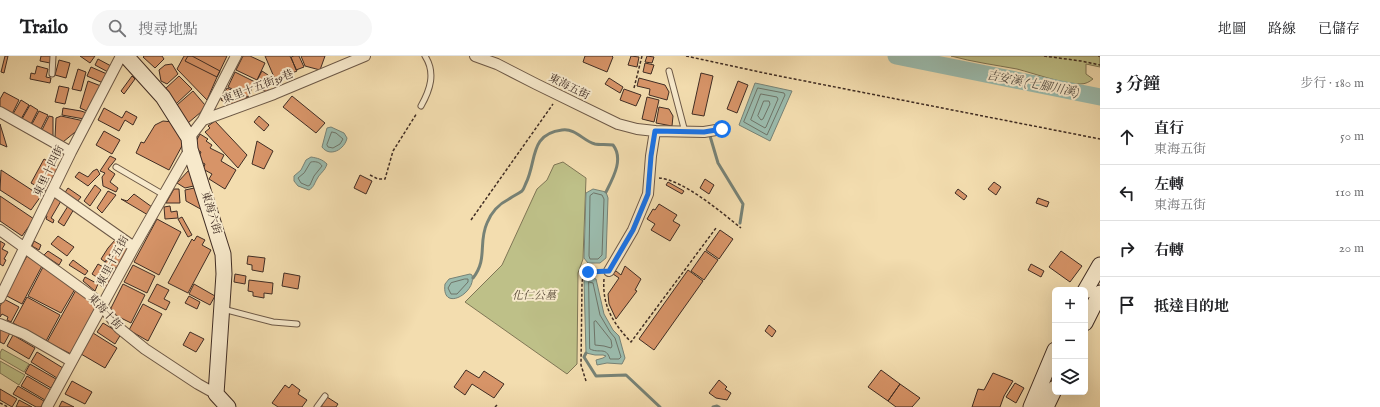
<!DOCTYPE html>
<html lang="zh-TW">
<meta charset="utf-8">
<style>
body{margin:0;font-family:"IM FELL English","Noto Serif TC",serif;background:#f6f6f6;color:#202124}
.controls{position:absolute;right:12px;bottom:12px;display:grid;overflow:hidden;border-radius:6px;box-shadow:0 4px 16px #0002}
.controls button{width:36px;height:36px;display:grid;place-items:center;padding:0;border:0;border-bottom:1px solid #e0e0e0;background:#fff;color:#202124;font:20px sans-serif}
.stop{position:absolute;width:12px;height:12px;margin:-9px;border:3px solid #1a73e8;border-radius:50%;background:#fff}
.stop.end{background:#1a73e8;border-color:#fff;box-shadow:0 1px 4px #0008}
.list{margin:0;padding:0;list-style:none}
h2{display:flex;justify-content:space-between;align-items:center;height:52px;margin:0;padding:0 16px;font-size:17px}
h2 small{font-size:13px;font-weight:400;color:#757577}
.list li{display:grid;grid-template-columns:26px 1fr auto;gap:12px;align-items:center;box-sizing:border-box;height:56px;padding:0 16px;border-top:1px solid #e0e0e0}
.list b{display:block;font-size:15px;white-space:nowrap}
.list p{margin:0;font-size:13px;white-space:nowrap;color:#757577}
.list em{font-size:13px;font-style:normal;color:#757577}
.icon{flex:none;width:22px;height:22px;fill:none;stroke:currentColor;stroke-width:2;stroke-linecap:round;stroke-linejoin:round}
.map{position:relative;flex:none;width:1100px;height:351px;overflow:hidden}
header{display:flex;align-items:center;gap:24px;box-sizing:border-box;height:56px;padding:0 20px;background:#fff;border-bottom:1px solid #e0e0e0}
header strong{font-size:19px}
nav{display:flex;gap:22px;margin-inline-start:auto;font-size:14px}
.search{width:280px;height:36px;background:#f6f6f6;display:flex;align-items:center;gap:10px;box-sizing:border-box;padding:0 14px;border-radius:22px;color:#757577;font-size:15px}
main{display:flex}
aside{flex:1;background:#fff}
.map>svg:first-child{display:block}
</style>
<header>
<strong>Trailo</strong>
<div class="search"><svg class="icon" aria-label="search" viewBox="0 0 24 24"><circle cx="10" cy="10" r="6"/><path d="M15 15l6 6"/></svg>搜尋地點</div>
<nav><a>地圖</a><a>路線</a><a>已儲存</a></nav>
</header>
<main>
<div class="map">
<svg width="1100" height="351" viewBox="0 0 1100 351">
<rect width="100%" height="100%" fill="#f3ddaf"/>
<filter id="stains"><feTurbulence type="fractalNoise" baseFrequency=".005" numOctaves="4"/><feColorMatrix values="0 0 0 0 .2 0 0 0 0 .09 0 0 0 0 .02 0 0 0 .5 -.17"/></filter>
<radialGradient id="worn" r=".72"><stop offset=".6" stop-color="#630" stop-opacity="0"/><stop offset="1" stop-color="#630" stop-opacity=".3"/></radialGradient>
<!-- green -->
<path fill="#bec088" stroke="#7f7656" d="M951,0H1100V11L1086,8V18L1093,23C1089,26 1086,28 1080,28C1060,27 1036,18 1017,13C995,9 973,6 951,0Z
M563,106L586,122L583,203L578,217L577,308L567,318L465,246L502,209L537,133L547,124L554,109Z
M2,293L29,308L24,316L0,302V297Z
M0,305L25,319L19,329L0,317Z"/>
<!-- water -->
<path fill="#9bbbad" stroke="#778276" d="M755,27L792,35L770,85L739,69Z
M331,71L344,77L347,82C345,93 330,102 322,91L327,72Z
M311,101C317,102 322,103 327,108C325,115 320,117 317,123C314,128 314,131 309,134L298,130L294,125V120L301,114L306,104Z
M593,133L606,136L608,142L606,202L600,207H588L584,202L586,137Z
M470,218L472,219C477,237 441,257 445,228L449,223Z
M589,221L596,223L604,258L613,274L619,280L625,302L622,308L607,307L597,309L596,304L603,302L606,300L603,299H595L586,297L584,224Z"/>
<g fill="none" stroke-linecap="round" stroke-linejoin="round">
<!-- shore -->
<path stroke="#6e7468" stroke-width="1" d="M758,32L784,37L785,39L767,79L744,66Z
M761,38L777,41L778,43L766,71L765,72L751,64Z
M764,45H769L770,48L763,63L761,64L758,60Z
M332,76L336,77L343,83L340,88L333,92L328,91L327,89Z
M311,106C315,105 320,106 322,110L314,120L310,129L308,130L301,127L298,122L304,117Z
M594,137L602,139L604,143L602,199L598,203H590L589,200L590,140Z
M465,223H468V226L457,238H451L448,232L451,227Z
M589,226L593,227L600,259L610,276L615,282L621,301L619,303H610C606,290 599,298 590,293Z
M596,265L611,284L612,290L611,292L604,290L595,289L594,266Z"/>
<!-- stream -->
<path stroke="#778276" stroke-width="3" d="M710,80L718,107L743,148L740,167
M473,222C488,203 478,187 487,167C491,157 499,148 509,143C513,140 518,138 522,135C524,133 525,129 526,127C537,105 529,78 562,74C576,72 583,85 595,88C600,89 607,88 613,89C624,103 613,122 606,136
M586,297L584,301L596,320L626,319L660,351
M713,351L717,350L719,351"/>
<!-- river -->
<path stroke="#9bbbad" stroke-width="17" d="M896,0L1100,41"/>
</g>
<!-- building -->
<path fill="#d79468" stroke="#402d24" d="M5,0H8L4,17L1,16Z
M41,0H51L50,7L40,5Z
M80,0H95L90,7Z
M144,0H162L164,3L155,12L143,1Z
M184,0H227L217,21L207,44L177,13Z
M188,0H192L220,15L217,21L185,5Z
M243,0H250L265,7L257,24L236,14Z
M265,0H290L297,15L283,21L284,24L277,28Z
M294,0H299L304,11L296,14L291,1Z
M301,0H325L320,14L305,10Z
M585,0H612L613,1L607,16L583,6Z
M631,0L639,1L637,11L628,9Z
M647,0L654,1L652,7L645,6Z
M98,3L111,10L108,16L95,9Z
M59,4L70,7L66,22L55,19Z
M645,7L654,9L651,18L643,16Z
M172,8L178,18L167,28L161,25L159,14L165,9Z
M37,10L48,13L46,21L51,22L50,27L30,23L31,17L35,18Z
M91,11L107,18L103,27L87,20Z
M78,13L86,16L81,35L72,33Z
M262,15L268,19L270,29L267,36L254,30Z
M235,16L255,26L248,41L228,31Z
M701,17L713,20L704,60L692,58Z
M132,20L135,23L124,38L121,35Z
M179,20L192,33L176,48L165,33Z
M609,22L623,31L620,37L605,28Z
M639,22L665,29L669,36L667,44L649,39L650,33L637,30Z
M88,25L101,30L89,56L80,52Z
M738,25L748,29L737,57L727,53Z
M59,30L69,32L65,48L55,46Z
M227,32L248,42L231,49L221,44Z
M624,33L641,39L636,50L620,44Z
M193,35L205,49L201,56L188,67L177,49Z
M4,36L19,44L12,58L0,51V43Z
M292,40L325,67L316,77L283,51Z
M647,41L659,44L654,66L642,63Z
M21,44L29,49L21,63L13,58Z
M30,49L38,54L31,68L22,63Z
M659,51L669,53L673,60L672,70L656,67Z
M63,52L81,55L87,57L84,63L62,59Z
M104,52L122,62L126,55L137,61L133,69L125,64L119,75L98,64Z
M39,55L48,59L41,73L32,68Z
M49,60L53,61V80L42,74Z
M61,60L84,65L80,72L63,86L55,81L56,62Z
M259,60L269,69L264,75L254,66Z
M163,65L173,66L180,73L183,88L169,114L136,97L141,86L144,87L155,69Z
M215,65L247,99L238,112L205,76L210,72L208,70Z
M0,68L7,91L0,88Z
M104,75L120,84L112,98L96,89Z
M200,78L208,83L206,85L212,89L210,92L224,99L221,105L236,114L225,133L209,123L212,118L203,113L205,108L197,104L201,96L193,91Z
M257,85L273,95L264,113L252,108Z
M110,100L116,103L108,113L115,118L110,126L118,132L116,136L103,130L102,121L105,117L100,115Z
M44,103L59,111L46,135L31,127Z
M187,108L198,129L185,132L177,127L189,114Z
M97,113L100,118L88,130L75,121L79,116L88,121L93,115Z
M1,114L41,140L31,154L0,134Z
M360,119L372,125L366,138L354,132Z
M705,123L714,129L709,138L700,132Z
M668,126L684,135L682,138L666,129Z
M994,126L1001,131L996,139L988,133Z
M95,129L101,134L90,150L84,145Z
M199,131L206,156L186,145L185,134Z
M68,132L81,141L77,146L64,138Z
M174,133H179L180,147H166Z
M958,133L967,140L964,144L955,137Z
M108,135L116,139L102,157L97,152Z
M134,138L152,151L148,159L121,143L127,145Z
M0,140L34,163L22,180L0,165Z
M54,141L61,145L51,162L54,164L53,167L46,163L47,160L42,157Z
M1038,142L1049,146L1047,151L1036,147Z
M659,148L677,159L673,165L680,169L670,185L651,174L655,168L647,163L653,153L655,154Z
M68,150L74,153L64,170L58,166Z
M170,150L171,156L177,155L178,162L165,163L164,151Z
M182,161L192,179L188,181L178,163Z
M157,163L181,176L159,219L134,206Z
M720,174L733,183L719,203L706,194Z
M58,180L74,191L67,200L51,188Z
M197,180L205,184L202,189L211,194L188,237L168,227L192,183L194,185Z
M120,183L131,192L120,214L105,207Z
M120,183L105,206L101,203L108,192L115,184Z
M0,185L5,188L2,193L8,196L4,203L6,204L3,210L0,208Z
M34,185L41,189L39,194L32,190Z
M48,195L62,204L59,209L44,199Z
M705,195L718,204L704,224L691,215Z
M1061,195L1082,210L1070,226L1049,211Z
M27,200L42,210L22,248L5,239Z
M248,200L265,202L263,216L252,214V209L247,208Z
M73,204L88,215L85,219L69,209Z
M98,208L105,212L98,222L92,218Z
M1031,208L1044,215L1041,221L1028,214Z
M133,209L155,220L147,237L124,226Z
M625,210L641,223L635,234L637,235L616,263L609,248L608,238L619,222L613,218L616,215L621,219Z
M43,211L75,233L61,257L28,240Z
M109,214L115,217L108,232L102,231L96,225L105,215Z
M688,214L703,225L654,294L639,283Z
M284,217L300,220L298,233L282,230Z
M235,218L246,220L245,228L234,226Z
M85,221L98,228L95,235L83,225Z
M249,224L273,227L272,238L264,237V242L253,240V236L248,235Z
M123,228L145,239L131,267L109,256Z
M157,228L169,234L164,243L170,246L166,254L148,245Z
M194,228L215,240L210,249L189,238Z
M76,234L91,245L97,254L71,298L47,286Z
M189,240L200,246L197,253L185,247Z
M27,241L60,259L46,285L13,267Z
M4,243L19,251L11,266L7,264L8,261L2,258L0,261V250Z
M143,248L162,258L148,285L129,274Z
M103,267L121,278L115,288L97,276Z
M769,269L776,275L772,281L765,275Z
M0,273L10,277L4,288L0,286Z
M190,276L204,283L196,296L183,289Z
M93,277L117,292L105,312L81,298Z
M13,279L35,292L29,303L7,290Z
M37,296L63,312L57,322L31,306Z
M30,308L56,323L51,332L25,317Z
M466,314L479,322L484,315L504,328L494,342L472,328L465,339L454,331Z
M881,314L900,328L888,345L868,331Z
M993,317L1013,325L1004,340L1000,351H972L978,333L984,334Z
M27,320L51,334L45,344L21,330Z
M719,324L727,331L725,333L731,337L727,344L716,342L709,337Z
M72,325L92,336L85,348L65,338Z
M1015,327L1024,332L1016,347L1006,341Z
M292,328L300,334L298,338L307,344L302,351H278L272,347L285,329L289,332Z
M900,328L920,342L912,351H896L888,345Z
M18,330L44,345L41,351H36L13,338Z
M0,333L17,343L12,351L0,344Z
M327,341L338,348L336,351H321Z
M19,344L32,351H16Z
M62,345L74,351H59Z"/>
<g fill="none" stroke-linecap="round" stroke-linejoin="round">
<defs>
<path id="lane" d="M669,15L685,76
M52,18L53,0
M421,50C430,34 436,17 425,0
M116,111L164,139
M223,253L273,266L297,268
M317,351L325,340"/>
<path id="street" d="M475,0L497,8L536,28L618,68L637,73L655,75L704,76L722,73
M0,56L71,96
M203,64L274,38L365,0
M189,82L203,64L236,0
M53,134L134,191
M0,174L94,242L102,250L119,272L145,293L198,328L216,338
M609,215L633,174L648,138L651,100L655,75
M0,242L71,96L121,0
M0,268L24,278L71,305
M47,351L134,191L190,93"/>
<path id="secondary" d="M126,0L163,41L189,82L190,93L223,198L224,218L216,338L228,351
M1085,235L1100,209
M1085,267L1100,237
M1031,351L1055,294
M1046,351L1055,332"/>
</defs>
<!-- lane casing -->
<use href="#lane" stroke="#6d5947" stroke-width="7"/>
<!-- street casing -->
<use href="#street" stroke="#6d5947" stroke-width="12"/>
<!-- secondary casing -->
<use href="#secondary" stroke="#402d24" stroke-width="17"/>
<!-- path -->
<path stroke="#402d24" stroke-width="1.5" stroke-dasharray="3 2" stroke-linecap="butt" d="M686,0L769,18L1100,83
M1044,0L1081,5L1100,9
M1098,0H1100
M634,32L642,0
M370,119L378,123H385L393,95L417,57
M659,122C684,124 722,157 741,172
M471,164L553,48
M604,223C602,250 613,267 631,286L716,172
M586,325L581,309L582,228L583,219L588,216L600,215
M0,347L8,351
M495,351L497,349"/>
<!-- lane -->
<use href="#lane" stroke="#f7e9cb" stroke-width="5"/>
<!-- street -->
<use href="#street" stroke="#f7e9cb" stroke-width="10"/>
<!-- secondary -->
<use href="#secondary" stroke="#f7e9cb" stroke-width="15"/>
</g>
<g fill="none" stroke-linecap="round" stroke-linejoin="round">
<!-- route -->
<path stroke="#1a73e8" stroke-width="5" d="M588,216L609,215L633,174L648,138L651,100L655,75L704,76L722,73"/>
</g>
<g text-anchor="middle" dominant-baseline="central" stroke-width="4" stroke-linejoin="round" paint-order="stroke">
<!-- street labels -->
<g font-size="11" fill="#402d24" stroke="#f7e9cb">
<text transform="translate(258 31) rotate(-21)">東里十五街39巷</text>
<text transform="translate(569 31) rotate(26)">東海五街</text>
<text transform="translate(49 115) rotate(-64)">東里十四街</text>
<text transform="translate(211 157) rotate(73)">東海六街</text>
<text transform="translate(113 205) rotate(-62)">東里十五街</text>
<text transform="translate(105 256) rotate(47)">東海十街</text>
</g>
<!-- park labels -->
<g font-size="11" font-style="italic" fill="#594a38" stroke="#f7e9cb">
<text x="534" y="240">化仁公墓</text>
</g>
<!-- water labels -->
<g font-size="12" font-style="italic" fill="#575046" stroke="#f7e9cb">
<text transform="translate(1033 28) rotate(11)">吉安溪 (七腳川溪)</text>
</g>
</g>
<rect width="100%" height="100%" filter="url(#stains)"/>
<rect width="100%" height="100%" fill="url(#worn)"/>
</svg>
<div class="controls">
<button>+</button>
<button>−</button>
<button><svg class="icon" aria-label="layers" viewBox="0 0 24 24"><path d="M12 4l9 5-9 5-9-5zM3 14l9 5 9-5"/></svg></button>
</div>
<div class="stop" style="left:722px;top:73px"></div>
<div class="stop end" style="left:588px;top:216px"></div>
</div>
<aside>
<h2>3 分鐘<small>步行 · 180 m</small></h2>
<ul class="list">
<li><svg class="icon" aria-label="ahead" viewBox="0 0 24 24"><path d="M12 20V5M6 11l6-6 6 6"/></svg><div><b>直行</b><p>東海五街</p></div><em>50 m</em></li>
<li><svg class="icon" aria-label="left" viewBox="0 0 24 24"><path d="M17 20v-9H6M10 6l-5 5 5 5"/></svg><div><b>左轉</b><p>東海五街</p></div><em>110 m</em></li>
<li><svg class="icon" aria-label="right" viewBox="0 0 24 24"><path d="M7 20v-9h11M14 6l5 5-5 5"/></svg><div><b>右轉</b></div><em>20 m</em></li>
<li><svg class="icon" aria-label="arrive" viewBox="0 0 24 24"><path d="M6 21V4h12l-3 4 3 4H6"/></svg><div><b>抵達目的地</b></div></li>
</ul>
</aside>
</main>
